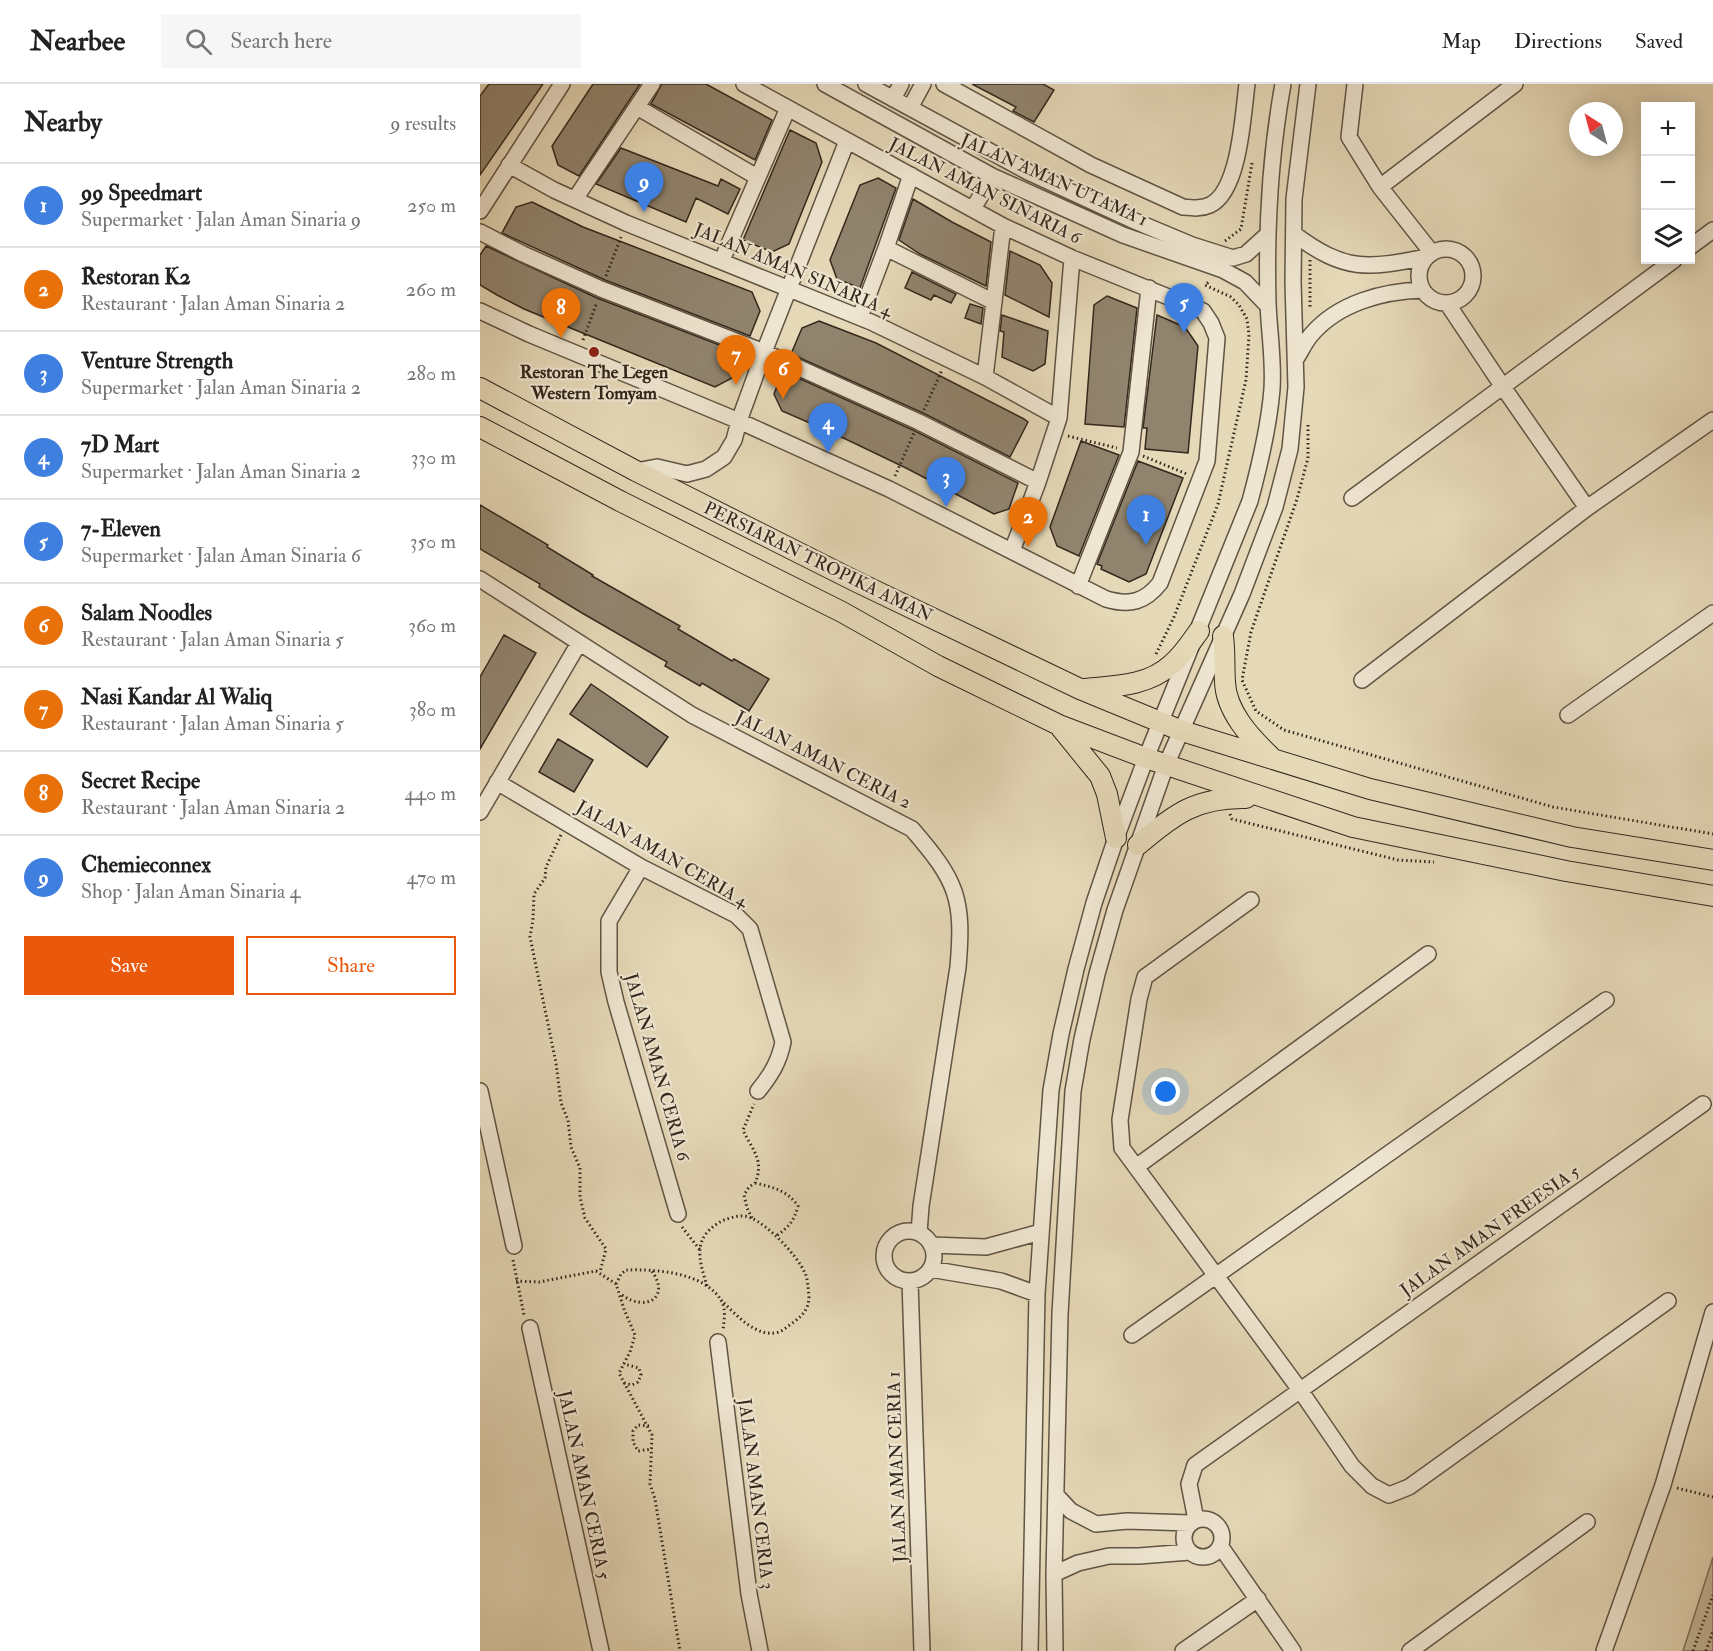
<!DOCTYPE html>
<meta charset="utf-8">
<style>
body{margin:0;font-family:"IM FELL Double Pica",serif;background:#f6f6f6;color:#222}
.controls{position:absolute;right:18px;top:18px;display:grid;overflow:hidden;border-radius:0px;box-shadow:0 3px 15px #0003}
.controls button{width:54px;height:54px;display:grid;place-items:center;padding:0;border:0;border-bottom:2px solid #e0e0e0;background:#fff;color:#222;font:30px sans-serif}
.compass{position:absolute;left:1089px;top:18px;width:54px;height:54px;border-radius:50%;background:#fff;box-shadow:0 3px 15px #0003;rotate:324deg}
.you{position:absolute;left:686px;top:1008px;width:21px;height:21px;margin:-15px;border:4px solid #fff;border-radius:50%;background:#1a73e8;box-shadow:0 0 0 9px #1a73e833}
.badge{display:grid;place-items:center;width:39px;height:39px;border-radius:50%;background:#ea580c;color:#fff;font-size:20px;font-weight:700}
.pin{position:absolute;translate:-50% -50px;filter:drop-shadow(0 2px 3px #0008)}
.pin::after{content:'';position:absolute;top:32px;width:21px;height:18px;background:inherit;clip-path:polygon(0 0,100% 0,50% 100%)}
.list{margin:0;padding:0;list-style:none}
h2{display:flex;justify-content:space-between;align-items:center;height:78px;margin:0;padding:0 24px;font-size:26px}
h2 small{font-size:20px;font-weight:400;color:#767676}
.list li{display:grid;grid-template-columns:39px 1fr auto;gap:18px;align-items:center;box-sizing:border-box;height:84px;padding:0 24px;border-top:2px solid #e0e0e0}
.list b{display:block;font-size:22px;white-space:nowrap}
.list p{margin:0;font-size:20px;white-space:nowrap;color:#767676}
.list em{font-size:20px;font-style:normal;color:#767676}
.actions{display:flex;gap:12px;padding:18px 24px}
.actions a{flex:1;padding:14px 0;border:2px solid #ea580c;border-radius:0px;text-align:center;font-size:21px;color:#ea580c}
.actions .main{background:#ea580c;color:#fff}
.icon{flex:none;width:33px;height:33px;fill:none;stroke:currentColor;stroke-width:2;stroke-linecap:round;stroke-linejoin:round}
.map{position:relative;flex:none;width:1233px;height:1567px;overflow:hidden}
header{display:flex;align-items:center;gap:36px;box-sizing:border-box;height:84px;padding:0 30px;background:#fff;border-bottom:2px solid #e0e0e0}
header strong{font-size:28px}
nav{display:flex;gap:33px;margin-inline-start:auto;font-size:21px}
.search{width:420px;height:54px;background:#f6f6f6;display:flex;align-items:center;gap:15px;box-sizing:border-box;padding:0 21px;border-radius:0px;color:#767676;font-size:22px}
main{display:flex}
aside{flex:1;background:#fff}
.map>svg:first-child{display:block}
</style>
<header>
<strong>Nearbee</strong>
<div class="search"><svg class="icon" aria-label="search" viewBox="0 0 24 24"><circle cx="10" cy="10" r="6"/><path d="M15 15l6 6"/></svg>Search here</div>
<nav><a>Map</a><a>Directions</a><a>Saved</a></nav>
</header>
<main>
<aside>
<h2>Nearby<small>9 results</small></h2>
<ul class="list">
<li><span class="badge" style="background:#3f7fe0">1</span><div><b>99 Speedmart</b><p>Supermarket · Jalan Aman Sinaria 9</p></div><em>250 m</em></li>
<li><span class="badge" style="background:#e8710a">2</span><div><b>Restoran K2</b><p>Restaurant · Jalan Aman Sinaria 2</p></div><em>260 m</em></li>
<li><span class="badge" style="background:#3f7fe0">3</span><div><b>Venture Strength</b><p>Supermarket · Jalan Aman Sinaria 2</p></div><em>280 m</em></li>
<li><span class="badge" style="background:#3f7fe0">4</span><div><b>7D Mart</b><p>Supermarket · Jalan Aman Sinaria 2</p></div><em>330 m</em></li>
<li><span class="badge" style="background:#3f7fe0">5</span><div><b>7-Eleven</b><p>Supermarket · Jalan Aman Sinaria 6</p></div><em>350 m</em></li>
<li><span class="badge" style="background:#e8710a">6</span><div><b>Salam Noodles</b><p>Restaurant · Jalan Aman Sinaria 5</p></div><em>360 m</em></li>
<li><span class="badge" style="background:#e8710a">7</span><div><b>Nasi Kandar Al Waliq</b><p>Restaurant · Jalan Aman Sinaria 5</p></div><em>380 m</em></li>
<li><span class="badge" style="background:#e8710a">8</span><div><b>Secret Recipe</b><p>Restaurant · Jalan Aman Sinaria 2</p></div><em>440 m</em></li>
<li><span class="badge" style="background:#3f7fe0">9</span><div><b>Chemieconnex</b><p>Shop · Jalan Aman Sinaria 4</p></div><em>470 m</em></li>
</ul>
<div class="actions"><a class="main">Save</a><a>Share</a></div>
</aside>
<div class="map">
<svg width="1233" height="1567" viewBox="0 0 1233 1567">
<rect width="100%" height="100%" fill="#e6d9b8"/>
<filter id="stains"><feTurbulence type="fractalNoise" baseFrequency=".00333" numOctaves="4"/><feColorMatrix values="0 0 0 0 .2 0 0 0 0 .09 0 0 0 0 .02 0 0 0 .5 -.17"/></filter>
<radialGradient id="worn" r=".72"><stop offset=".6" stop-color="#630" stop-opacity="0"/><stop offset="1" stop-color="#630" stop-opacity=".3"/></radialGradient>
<!-- green -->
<path fill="#c8bb9e" stroke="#7e715e" stroke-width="1.5" d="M1233,1473V1567H1203Z"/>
<!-- building -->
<path fill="#91846e" stroke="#34271d" stroke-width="1.5" d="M9,0H63L0,91V12Z
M113,0H160L99,92L78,81L72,62Z
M182,0H226L292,36L275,76L171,20Z
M492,0H563L574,6L554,38L533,27L536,23Z
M310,46L336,59L342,78L309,160L292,168L263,156Z
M141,64L238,102L241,95L260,105L248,130L216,114L206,138L116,100Z
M398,94L416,104L380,204L357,195L350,176L380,101Z
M433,115L472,138L511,158L506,202L440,170L419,156Z
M52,118L103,143L272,208L280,227L270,252L125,196L22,149L36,123Z
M6,162L117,214L263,270L252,294L235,303L44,225L17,211L0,201V171Z
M530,167L560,181L572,199L569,233L525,211Z
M432,188L476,210L471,219L454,211L451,216L425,204Z
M627,212L657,224L644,343L605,340L614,221Z
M490,220L503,224L501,240L485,234Z
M522,231L568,247L565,280L553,287L522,273L524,248L520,247Z
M677,231L705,243L718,262L708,369L665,365L667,344H663Z
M339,237L396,259L544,335L548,338L530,373L443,329L311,270L322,244Z
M303,287L435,347L538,399L529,425L514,430L426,384L353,349L302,327L294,310Z
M601,357L639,371L599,472L577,462L570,443Z
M658,377L703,394L666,490L649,498L621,485L622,482L617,480Z
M0,421L68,461L67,463L113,491L112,492L200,542L198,545L252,577L254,575L289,595L269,627L222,599L220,602L185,582L187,578L102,529L59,503L60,500L0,465Z
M24,551L56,569L0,665V593Z
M111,600L188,653L167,683L90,630Z
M78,655L113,676L94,708L59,688Z"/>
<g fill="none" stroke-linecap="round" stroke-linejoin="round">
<defs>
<path id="minor" d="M345,0L512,92L643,151L743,186L765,198L788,222
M386,0L548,88L650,135L712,161L753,174L766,170L788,150
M464,0L611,81L703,123C713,124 721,125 730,121C760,107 763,29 767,0
M875,0L869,53L900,103L952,169
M413,15L421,0
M157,23L277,93
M430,24L443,0
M29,81L74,106L146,139L391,238L505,293L579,334
M900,103L1035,0
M95,115L172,0
M493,125L512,92
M0,127L82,0
M0,148L43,170L121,205L284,268L439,338L558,398
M814,150C865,188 887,185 946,173
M1210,163L1233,146
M406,164L514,218
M939 192a27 27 0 1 1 54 0a27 27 0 1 1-54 0Z
M242,176L308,24
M967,219L1023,303L1107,424
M0,227L49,250L259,337L409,405L626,515C650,522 665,518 680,499L727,377L737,254L731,239L723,227L592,174L523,142L264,0
M380,233L406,164L431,91
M816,275C821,267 825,258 831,251C858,219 903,207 943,206
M505,293L523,142
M156,387L177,383L207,390L226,385L244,373L254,356L259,337L284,268L367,57
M872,414L1194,176
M532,467L558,398L579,334L592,174
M0,495L212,631L432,745C477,797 484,814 478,883L441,1122L439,1149
M598,502L651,368L669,204
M882,596L1107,424L1233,336
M1088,631L1233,529
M17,698L161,783L256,831L270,845L303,958C299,978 291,991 278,1007
M0,728L99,559
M161,783L129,837V888L136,918L198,1130
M771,816L665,893L659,915L640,1036L642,1064L820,1306L872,1382L892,1402L909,1411L929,1403L1188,1217
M0,1007L34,1162
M656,1083L948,870
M404 1172a25 25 0 1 1 50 0a25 25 0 1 1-50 0Z
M451,1161L506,1163L561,1148
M450,1185L521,1197L557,1210
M430,1197L442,1567
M50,1244L121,1567
M652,1251L1126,916
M238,1258L269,1510L280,1567
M577,1412L591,1427L616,1440L647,1437L710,1439
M704 1454a19 19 0 1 1 38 0a19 19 0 1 1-38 0Z
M716,1436L709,1400L715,1381L1223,1020
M741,1463L813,1567
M574,1490L598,1479L629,1472H659L710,1468
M550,1567L557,1210L571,1006L581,950L596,885L614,819L636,754L666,674L770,417C780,380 789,343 792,305C794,276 789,248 788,219C786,145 790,72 803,0
M575,1567L574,1490L580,1230L593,1007L602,955L617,890L635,826L686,681L762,510L795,423L810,365L816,303L813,198L814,115L828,0
M703,1567L778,1515
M930,1567L1107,1438
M1124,1567L1183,1401L1233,1228"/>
<path id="major" d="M0,304L156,387L377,498L600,605L702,647L890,705L1092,753L1233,776
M0,343L140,417L362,528L458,582L579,641L666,674L873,743L1086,787L1233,812
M743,552C745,567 744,582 745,598C746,627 770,653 790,672
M602,605C633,602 667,603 692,580C703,571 711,558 719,547
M581,644L620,692L627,710L636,754
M658,761C694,730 717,713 766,714"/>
</defs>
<!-- minor casing -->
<use href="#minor" stroke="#605444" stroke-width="18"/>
<!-- major casing -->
<use href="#major" stroke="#34271d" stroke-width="22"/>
<!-- path -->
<path stroke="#34271d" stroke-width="3" stroke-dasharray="1.5 3" stroke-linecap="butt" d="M745,157L761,145L772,79
M830,176V223
M126,192L141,153
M103,256L117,218
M444,326L462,286
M828,341V374L817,415L771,548L762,596L776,627L804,646L1073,723L1233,750
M588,352L637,364
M663,372L707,390
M415,392L434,349
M676,570L694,533L738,420L766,296L769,251L767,235L759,221L751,213L725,201L730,197
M750,730L752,735L918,776L954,778
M81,751L66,783L65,794L54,810L53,836L50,853L76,979L81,1019L88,1036L91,1063L100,1084V1113L105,1134L126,1165L120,1188
M275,1099C293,1103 308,1107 318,1122C314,1137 309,1143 296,1152
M272,1134L267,1124L264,1111L269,1103L275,1099C285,1076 272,1066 263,1046L274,1020
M202,1143L220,1166
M33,1176L44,1231
M36,1197L59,1198L116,1187L136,1200L144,1225L155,1251L150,1268L139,1289L172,1351L170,1400L175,1415L200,1567
M136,1200L141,1190L146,1186C175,1185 226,1188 242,1218C246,1226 244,1237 243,1246
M227,1202C218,1173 212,1152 244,1136C252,1133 263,1130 271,1134C288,1141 317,1171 325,1189C328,1196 328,1204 329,1212C329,1224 324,1230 314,1238C309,1241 304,1246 299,1248C277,1255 255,1230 241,1216
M142,1211C165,1228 192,1214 171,1186
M144,1299L152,1301L158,1298L161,1291L159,1284L144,1280
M169,1342L158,1341L153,1347V1358L158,1367L172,1365
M1197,1404L1233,1413
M1213,1567L1233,1511
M1226,1567L1233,1547"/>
<!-- minor -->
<use href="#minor" stroke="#efe6d1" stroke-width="15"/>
<!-- major -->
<use href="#major" stroke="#e6d9b8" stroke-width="20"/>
</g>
<!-- markers -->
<circle fill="#8f2418" stroke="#efe6d1" stroke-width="2" cx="114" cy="268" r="6"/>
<g text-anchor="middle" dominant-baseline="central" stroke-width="4.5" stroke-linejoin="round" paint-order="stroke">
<!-- street labels -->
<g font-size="18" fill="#34271d" stroke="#efe6d1">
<text transform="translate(574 96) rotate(24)">JALAN AMAN UTAMA 1</text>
<text transform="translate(505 107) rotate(27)">JALAN AMAN SINARIA 6</text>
<text transform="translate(313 186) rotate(23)">JALAN AMAN SINARIA 4</text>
<text transform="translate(338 478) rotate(26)">PERSIARAN TROPIKA AMAN</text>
<text transform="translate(343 676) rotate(27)">JALAN AMAN CERIA 2</text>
<text transform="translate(182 770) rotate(30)">JALAN AMAN CERIA 4</text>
<text transform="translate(177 983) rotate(74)">JALAN AMAN CERIA 6</text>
<text transform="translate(1010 1147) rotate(-35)">JALAN AMAN FREESIA 5</text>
<text transform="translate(417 1383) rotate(-92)">JALAN AMAN CERIA 1</text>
<text transform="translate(104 1401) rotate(78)">JALAN AMAN CERIA 5</text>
<text transform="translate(276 1410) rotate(83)">JALAN AMAN CERIA 3</text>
</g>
<!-- poi labels -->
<g font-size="18" font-weight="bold" fill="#34271d" stroke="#efe6d1">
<text x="114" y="288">Restoran The Legen<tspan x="114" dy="21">Western Tomyam</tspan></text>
</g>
</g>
<rect width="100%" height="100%" filter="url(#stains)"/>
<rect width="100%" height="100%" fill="url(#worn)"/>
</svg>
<div class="controls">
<button>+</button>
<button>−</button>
<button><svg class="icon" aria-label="layers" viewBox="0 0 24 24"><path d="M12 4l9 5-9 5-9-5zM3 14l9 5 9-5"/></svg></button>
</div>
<svg class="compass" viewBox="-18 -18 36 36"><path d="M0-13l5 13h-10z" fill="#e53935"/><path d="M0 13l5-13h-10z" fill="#767676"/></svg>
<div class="you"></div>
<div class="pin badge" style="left:666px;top:461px;background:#3f7fe0">1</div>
<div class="pin badge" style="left:548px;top:463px;background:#e8710a">2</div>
<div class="pin badge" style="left:466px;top:423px;background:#3f7fe0">3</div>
<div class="pin badge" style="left:348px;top:369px;background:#3f7fe0">4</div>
<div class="pin badge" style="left:704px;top:249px;background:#3f7fe0">5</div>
<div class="pin badge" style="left:303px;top:315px;background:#e8710a">6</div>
<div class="pin badge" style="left:256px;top:301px;background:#e8710a">7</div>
<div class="pin badge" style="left:81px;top:254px;background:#e8710a">8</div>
<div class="pin badge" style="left:164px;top:128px;background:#3f7fe0">9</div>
</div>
</main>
